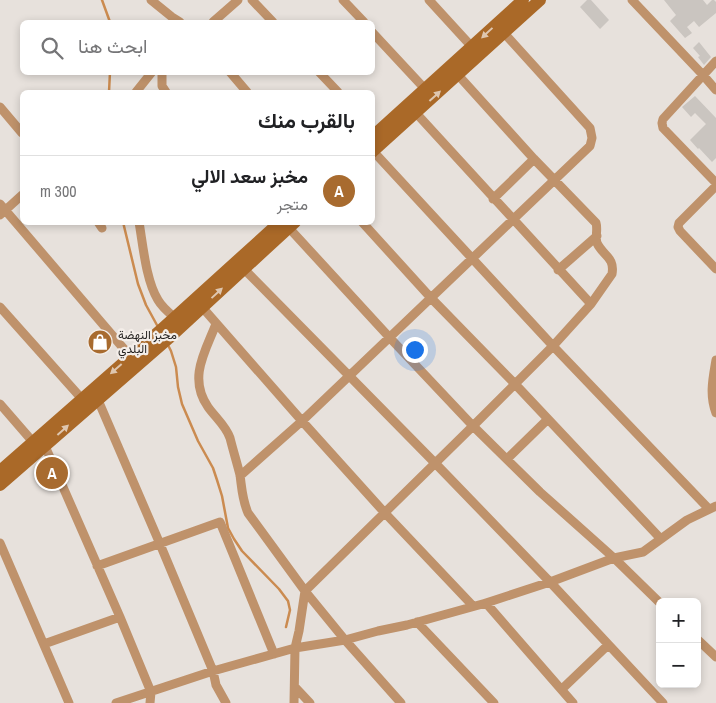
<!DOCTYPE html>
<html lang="ar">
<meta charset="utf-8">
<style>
body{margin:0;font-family:"Archivo Narrow",Vazirmatn,sans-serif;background:#f6f6f6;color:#202124;direction:rtl}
.controls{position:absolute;right:15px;bottom:15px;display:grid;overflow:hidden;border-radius:8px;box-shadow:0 2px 8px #0003}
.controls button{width:45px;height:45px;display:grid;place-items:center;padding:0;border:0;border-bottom:1px solid #e0e0e0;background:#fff;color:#202124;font:25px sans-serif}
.you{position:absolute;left:414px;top:349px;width:18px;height:18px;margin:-12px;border:4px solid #fff;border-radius:50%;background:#1a73e8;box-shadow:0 0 0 8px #1a73e833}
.badge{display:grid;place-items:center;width:32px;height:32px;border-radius:50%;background:#a86b2f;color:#fff;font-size:16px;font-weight:700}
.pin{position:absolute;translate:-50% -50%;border:2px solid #fff;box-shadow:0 1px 5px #0006}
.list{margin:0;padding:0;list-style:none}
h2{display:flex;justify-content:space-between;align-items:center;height:65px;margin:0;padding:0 20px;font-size:21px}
h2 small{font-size:16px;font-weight:400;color:#757577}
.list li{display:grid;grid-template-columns:32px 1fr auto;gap:15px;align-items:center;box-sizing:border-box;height:70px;padding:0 20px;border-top:1px solid #e0e0e0}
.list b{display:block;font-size:19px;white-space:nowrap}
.list p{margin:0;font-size:16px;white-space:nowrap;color:#757577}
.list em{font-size:16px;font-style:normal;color:#757577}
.icon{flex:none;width:28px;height:28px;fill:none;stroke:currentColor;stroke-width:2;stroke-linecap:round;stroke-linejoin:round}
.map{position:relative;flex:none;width:716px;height:703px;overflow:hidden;direction:ltr}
.search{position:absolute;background:#fff;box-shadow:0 2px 8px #0003;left:20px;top:20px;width:355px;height:55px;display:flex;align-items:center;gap:12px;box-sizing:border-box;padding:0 18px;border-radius:8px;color:#757577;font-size:19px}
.panel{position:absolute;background:#fff;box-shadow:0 2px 8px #0003;left:20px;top:90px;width:355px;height:135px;border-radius:8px;direction:rtl}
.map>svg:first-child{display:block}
</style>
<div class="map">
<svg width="716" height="703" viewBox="0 0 716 703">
<rect width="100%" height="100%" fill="#e7e1dc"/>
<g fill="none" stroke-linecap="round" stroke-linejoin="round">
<!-- stream -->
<path stroke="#cb8b50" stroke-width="2.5" d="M102,0L110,22
M109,92L110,72
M123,222L138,284L146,305L158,327
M168,345L171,351L176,367L178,387L182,404L198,441L213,468L217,480L222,496L228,528L234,539L242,551L279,589L288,601L290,610L286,627"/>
</g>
<!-- building -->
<path fill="#cac5c0" d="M587,0H591L609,20L600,29L580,7Z
M664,0H703L707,5L712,0H714L716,2V13L699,27L694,21L687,27L692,33L685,38L670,21L676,15Z
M699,42L711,57L704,65L698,57L700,56L693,48Z
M695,96L716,118V158L712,162L699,148L698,149L690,140L706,124L695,113L691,117L682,107Z"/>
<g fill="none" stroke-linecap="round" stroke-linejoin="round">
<!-- street -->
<path stroke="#bf926b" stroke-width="9" d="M151,0L172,17L180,22
M252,0L273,22
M343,0L364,22
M429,0L472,47
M632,0L703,75L716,90
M213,22L238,0
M372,32L425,89
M716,61L663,119L662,123L663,128L716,183
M162,72V86L166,92
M230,72L247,92
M319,72L338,92
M136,92L152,72
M0,107L22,133
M416,113L591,304
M373,151L553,346L709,509
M716,186L679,223L678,227L680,231L716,269
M493,199L534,159
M0,204L130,356
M0,215L22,195
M98,222L102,228
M139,222C143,245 146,281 158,300C162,307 168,312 174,317
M362,222L431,298L515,384L660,538
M289,228L390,338L473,426L540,492L614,558L660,603
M244,269L435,463L550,582L663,703
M558,270L597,236
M0,307L82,399
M202,307L302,421L384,512L473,606
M216,324C205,352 188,378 208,407C215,417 226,426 230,438C233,450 237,463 240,475C242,489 242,499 248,513L305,591L299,631L295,648L294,703
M716,360C713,378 709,395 716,413
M98,400L160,544L213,671L216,685L226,703
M0,404L33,442
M45,446L120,617L151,692L150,703
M507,459L548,419
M240,476L302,421L590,146L592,138L590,128L504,33
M0,543L69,703
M97,566L220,522L274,654
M486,603L573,703
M417,622L494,703
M697,639L716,657
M44,644L120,617
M295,687L310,703
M562,689L608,645
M116,703L213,671L295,648L345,640L378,631L407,625L486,603L550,582L614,558L643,552L687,520L716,506
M401,703L345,640L305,591L473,426L553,346L591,304L612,274C615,257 603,256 597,243C595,237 598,229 596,223L534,159L458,75"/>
<!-- secondary -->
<path stroke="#aa6928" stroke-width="12" d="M372,137L523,0
M372,152L540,0
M0,471L163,328L280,222
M0,485L169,338L295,222"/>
</g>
<!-- one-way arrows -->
<defs><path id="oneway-solid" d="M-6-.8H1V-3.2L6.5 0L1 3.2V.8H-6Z" transform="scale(1.25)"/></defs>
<g fill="#dec6af">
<use href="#oneway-solid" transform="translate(487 33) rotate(137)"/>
<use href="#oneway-solid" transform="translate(435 96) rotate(-42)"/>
<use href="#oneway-solid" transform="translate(217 293) rotate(-43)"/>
<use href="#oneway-solid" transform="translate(116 369) rotate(139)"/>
<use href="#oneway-solid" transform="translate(63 430) rotate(-42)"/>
</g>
<!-- icons -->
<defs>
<symbol id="shop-disc" viewBox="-11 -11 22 22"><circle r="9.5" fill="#a86b2f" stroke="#f4eee9"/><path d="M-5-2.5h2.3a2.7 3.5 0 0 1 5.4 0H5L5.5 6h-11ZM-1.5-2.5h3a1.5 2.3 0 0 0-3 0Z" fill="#fff"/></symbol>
</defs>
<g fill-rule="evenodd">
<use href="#shop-disc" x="86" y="328" width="28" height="28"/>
</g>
<g text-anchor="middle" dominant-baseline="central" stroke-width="4.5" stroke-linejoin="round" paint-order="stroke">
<!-- poi labels -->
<g font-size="12" fill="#201e1c" stroke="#f4eee9" text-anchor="start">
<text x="118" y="335">مخبز النهضة<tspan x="118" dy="14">البلدي</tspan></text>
</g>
</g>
</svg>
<div class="controls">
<button>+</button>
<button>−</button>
</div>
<div class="you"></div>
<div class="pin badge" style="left:52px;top:473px">A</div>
<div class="search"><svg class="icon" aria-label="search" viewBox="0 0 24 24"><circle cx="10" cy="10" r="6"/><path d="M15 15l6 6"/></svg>ابحث هنا</div>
<section class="panel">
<h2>بالقرب منك<small></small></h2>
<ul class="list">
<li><span class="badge">A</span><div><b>مخبز سعد الالي</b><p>متجر</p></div><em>300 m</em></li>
</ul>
</section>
</div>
